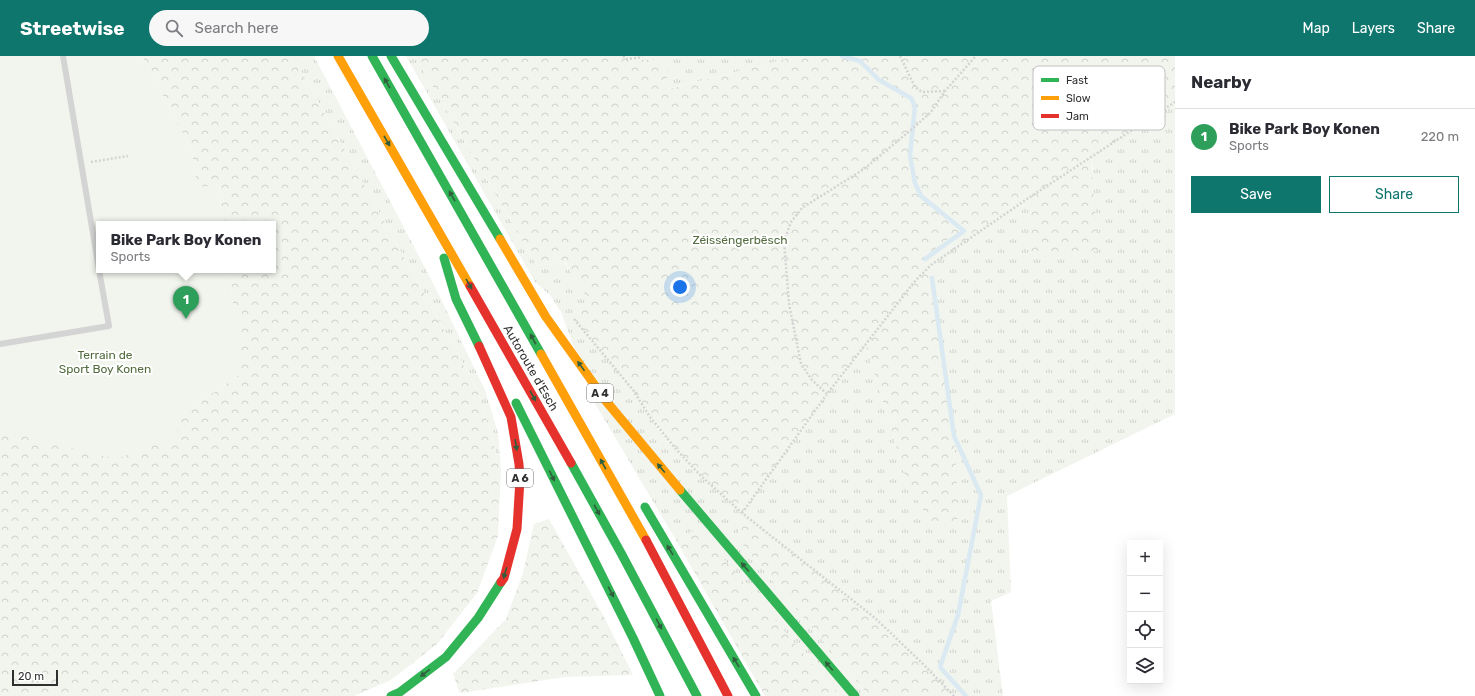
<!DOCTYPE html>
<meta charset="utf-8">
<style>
body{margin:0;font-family:Rubik,sans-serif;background:#f7f7f7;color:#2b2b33}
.controls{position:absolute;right:12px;bottom:12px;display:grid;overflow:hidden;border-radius:0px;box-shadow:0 4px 16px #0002}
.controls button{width:36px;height:36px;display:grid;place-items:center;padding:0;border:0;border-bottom:1px solid #e1e1e2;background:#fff;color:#2b2b33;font:20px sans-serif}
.scale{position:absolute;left:12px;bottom:10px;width:46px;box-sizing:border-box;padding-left:4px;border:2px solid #303030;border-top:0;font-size:11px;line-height:14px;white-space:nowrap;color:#303030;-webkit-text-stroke:3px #fff;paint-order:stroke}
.you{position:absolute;left:680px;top:231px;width:14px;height:14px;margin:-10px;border:3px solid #fff;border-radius:50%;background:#1a73e8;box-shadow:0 0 0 6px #1a73e833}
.badge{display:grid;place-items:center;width:26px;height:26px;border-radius:50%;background:#0f766e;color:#fff;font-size:13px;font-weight:700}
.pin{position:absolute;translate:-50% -33px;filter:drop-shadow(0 1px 2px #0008)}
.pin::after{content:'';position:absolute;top:21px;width:14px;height:12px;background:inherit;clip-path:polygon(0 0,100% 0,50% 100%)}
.popup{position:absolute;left:96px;top:165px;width:180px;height:52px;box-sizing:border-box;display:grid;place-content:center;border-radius:0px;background:#fff;filter:drop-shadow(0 1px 3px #0005);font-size:13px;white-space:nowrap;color:#7c7c81}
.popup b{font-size:15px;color:#2b2b33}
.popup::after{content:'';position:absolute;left:50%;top:100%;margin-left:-8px;border:8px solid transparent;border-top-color:#fff}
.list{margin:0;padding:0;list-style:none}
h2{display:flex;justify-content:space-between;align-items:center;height:52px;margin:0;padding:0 16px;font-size:17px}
h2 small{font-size:13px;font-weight:400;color:#7c7c81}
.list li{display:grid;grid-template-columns:26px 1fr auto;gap:12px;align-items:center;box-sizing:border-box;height:56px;padding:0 16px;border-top:1px solid #e1e1e2}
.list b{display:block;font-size:15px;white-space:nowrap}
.list p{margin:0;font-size:13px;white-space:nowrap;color:#7c7c81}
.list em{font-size:13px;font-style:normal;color:#7c7c81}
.actions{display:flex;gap:8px;padding:12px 16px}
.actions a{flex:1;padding:9px 0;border:1px solid #0f766e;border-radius:0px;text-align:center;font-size:14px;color:#0f766e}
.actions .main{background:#0f766e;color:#fff}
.icon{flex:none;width:22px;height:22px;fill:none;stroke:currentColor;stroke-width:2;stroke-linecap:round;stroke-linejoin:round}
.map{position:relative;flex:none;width:1175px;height:640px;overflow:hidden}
header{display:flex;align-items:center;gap:24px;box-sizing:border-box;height:56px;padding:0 20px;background:#0f766e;color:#fff}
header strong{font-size:19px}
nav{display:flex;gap:22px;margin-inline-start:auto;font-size:14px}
.search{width:280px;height:36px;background:#f7f7f7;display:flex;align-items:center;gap:10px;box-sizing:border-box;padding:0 14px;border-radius:22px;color:#7c7c81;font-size:15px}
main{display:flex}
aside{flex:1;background:#fff}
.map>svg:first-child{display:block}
</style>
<header>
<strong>Streetwise</strong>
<div class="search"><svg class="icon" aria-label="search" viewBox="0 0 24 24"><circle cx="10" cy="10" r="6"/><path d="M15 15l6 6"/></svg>Search here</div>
<nav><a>Map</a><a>Layers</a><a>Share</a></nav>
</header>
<main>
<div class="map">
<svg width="1175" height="640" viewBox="0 0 1175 640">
<defs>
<pattern id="grass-tufts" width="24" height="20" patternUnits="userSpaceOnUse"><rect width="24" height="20" fill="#f1f5ed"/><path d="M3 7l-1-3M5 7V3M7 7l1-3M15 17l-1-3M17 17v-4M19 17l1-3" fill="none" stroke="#cfd2cc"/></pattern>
<pattern id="forest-crowns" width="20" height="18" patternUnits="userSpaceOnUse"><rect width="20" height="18" fill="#f1f5ed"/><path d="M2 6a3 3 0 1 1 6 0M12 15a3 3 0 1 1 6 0" fill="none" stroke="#cfd2cc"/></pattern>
</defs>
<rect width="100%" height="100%" fill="#fff"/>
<!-- grass -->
<path fill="url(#grass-tufts)" d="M293,0H314L434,229L485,334L498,377L501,414L479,337Z
M406,0H415L537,210L564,206C572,218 582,231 589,244C609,283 625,324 649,360C674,397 709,427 741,457L746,452L827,338L866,289L909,433L954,380L931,209L1027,143L1029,154L1093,114L1091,101L1175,46V358L1007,440L1011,536L991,545L1003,640H954L922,607L875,562L742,457L743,489L869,640H839L697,472L677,486L593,344L561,256L550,239L535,226Z
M623,0H790L786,3L665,34L656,4L627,3Z"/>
<!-- forest -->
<path fill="url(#forest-crowns)" d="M142,0H293L479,337L501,414L498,480L477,537L437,588L391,624L354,640H0V378L3,375L181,359L240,318L229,214H273V168H223L219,130L197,132L192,95Z
M415,0H623L627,3L656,4L668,15L665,34L786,3L790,0H1175V46L1091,101L1098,195L1031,202L1029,154L1027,143L931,209L954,380L959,462L937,474L909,433L866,289L827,338L742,457L875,562L922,607L954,640H869L743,489L738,479L741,457L700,419L675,392L650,361L633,334L574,263L588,243L565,206L537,210Z
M549,463L604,561L633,619L565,621L460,637L453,618L506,563L523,517L534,468Z
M697,471L839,640H765L677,486Z"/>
<!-- park -->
<path fill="#f1f5ed" d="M0,0H142L192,95L197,131L219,129L223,168H99V214H229L233,252L242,256L240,318L181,359L176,382L116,403L3,375L0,378Z"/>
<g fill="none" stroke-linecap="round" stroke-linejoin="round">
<!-- stream -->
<path stroke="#dbe9f2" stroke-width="4.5" d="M842,0L860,5L879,24L911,42L915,50L910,99L915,127L921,140L964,175L925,203
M932,222L954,380L981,439L958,559L940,611L966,640"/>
<!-- path -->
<path stroke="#d4d4d4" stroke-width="2.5" stroke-dasharray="2 2" stroke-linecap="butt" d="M623,0L627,3L638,2L642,0
M900,0L915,31L922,36L945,35
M91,106L128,100
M574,263L633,334L650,361L675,392L700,419L742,457L875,562L922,607L954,640
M827,338L812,324L801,308L789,248L784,185L791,166L802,152L864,113L912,73L931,56L945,35L976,0
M742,457L827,338L915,225L931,209L1027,143L1175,46"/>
<!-- lane -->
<path stroke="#d4d4d4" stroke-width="6" d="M63,0L99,213
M0,288L109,270L99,214"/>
<!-- fast -->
<path stroke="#30b455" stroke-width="9" d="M372,0L541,298
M391,0L500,183
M444,202L456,243L479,290
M516,347L633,582L660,640
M571,407L621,497L697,640
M680,434L855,640
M645,451L756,640
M391,640L400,636L446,601L478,562L501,526"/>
<!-- slow -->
<path stroke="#ff9f0a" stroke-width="9" d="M338,0L470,230
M500,183L546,261L606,345L680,434
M541,298L646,484"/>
<!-- jam -->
<path stroke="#e5322d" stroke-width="9" d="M470,230L571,407
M479,290L511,361L519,408L520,423L517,473L504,522L501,526
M646,484L728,640"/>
</g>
<!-- one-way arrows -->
<defs><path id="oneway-solid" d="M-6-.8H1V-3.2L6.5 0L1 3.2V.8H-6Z"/></defs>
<g fill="#305e3d">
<use href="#oneway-solid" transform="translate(387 27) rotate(-120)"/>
<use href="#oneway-solid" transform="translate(387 85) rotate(60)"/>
<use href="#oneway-solid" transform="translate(452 140) rotate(-120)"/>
<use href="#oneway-solid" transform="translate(469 228) rotate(60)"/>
<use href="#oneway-solid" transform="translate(533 283) rotate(-119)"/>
<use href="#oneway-solid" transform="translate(581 310) rotate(-126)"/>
<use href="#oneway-solid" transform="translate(533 340) rotate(61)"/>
<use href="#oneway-solid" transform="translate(516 389) rotate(81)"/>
<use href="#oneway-solid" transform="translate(603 408) rotate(-119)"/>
<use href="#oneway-solid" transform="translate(661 412) rotate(-130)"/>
<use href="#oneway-solid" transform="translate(552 420) rotate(63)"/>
<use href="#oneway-solid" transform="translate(597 454) rotate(61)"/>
<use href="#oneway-solid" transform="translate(670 494) rotate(-121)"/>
<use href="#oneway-solid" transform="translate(745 511) rotate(-130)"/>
<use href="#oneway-solid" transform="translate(505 517) rotate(107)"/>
<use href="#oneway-solid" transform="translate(611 536) rotate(63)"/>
<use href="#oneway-solid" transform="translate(659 568) rotate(62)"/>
<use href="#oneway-solid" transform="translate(736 606) rotate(-121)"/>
<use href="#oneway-solid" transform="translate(829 610) rotate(-130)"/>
<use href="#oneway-solid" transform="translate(425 617) rotate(143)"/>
</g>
<g text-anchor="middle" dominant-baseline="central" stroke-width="4" stroke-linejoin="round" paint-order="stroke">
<!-- shield labels -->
<g fill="#fff" stroke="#6e6e6e" stroke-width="1">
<rect x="587" y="328" width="26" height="18" rx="3"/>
<rect x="507" y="413" width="26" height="18" rx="3"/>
</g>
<g font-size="11" font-weight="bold" fill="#303030">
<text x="600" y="337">A 4</text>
<text x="520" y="422">A 6</text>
</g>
<!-- park labels -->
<g font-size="12" fill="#526c3e" stroke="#fff">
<text x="740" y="184">Zéisséngerbësch</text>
<text x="105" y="299">Terrain de<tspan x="105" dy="14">Sport Boy Konen</tspan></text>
</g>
<!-- street labels -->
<g font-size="12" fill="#303030" stroke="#fff">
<text transform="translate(531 312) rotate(60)">Autoroute d'Esch</text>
</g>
</g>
<!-- legend -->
<rect x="1033" y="10" width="132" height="64" rx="6" fill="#fff" stroke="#c1c1c1" stroke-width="1"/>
<rect x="1041" y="22" width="18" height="4" fill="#30b455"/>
<rect x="1041" y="40" width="18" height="4" fill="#ff9f0a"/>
<rect x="1041" y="58" width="18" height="4" fill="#e5322d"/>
<g font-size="11" fill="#303030">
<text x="1066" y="28">Fast</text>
<text x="1066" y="46">Slow</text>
<text x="1066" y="64">Jam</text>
</g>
</svg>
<div class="controls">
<button>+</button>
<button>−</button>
<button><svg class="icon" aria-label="locate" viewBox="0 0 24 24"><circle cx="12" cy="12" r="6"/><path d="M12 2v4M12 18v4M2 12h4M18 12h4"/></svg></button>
<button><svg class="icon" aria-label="layers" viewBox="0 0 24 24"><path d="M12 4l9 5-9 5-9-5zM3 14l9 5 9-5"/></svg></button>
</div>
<div class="scale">20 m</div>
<div class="you"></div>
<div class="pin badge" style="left:186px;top:263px;background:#2e9e5b">1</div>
<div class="popup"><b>Bike Park Boy Konen</b>Sports</div>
</div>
<aside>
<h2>Nearby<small></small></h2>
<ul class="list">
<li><span class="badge" style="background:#2e9e5b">1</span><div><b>Bike Park Boy Konen</b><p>Sports</p></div><em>220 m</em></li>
</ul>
<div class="actions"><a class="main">Save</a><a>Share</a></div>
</aside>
</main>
